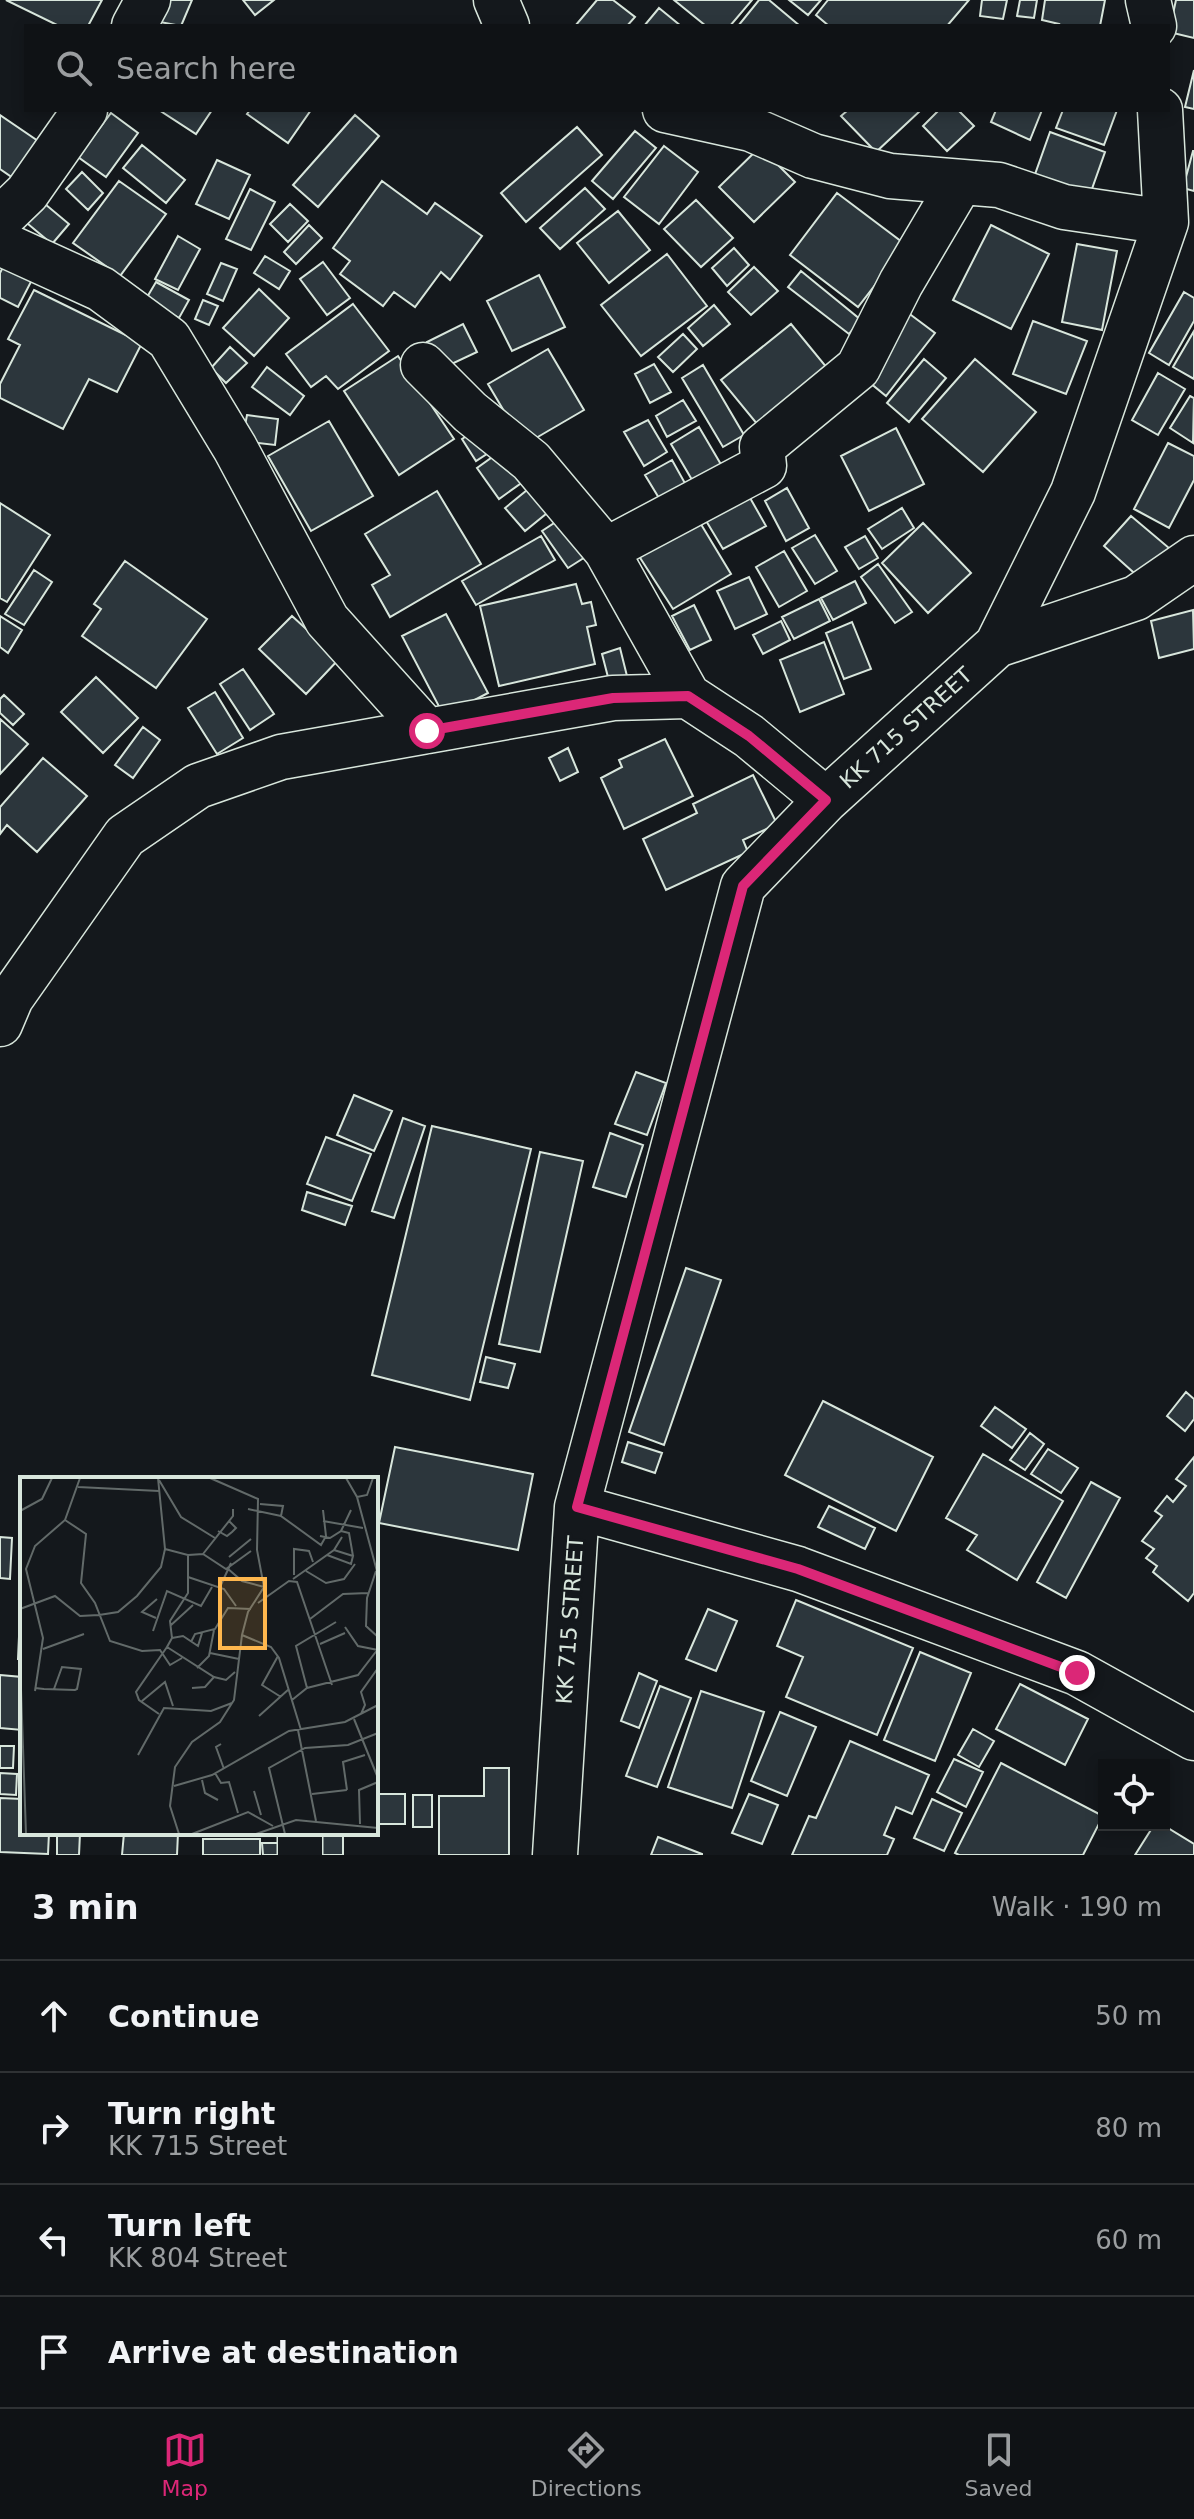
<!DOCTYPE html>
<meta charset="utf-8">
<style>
body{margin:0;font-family:"DejaVu Sans",sans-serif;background:#181b1e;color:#f1f3f6}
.controls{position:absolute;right:24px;bottom:24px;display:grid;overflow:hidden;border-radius:0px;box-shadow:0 4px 12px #0003}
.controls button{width:72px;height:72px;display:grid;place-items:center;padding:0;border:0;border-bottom:2px solid #2f3234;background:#0f1215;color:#f1f3f6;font:40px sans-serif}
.stop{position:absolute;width:24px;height:24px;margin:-18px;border:6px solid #db2777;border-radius:50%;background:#fff}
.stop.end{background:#db2777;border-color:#fff;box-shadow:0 2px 8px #0008}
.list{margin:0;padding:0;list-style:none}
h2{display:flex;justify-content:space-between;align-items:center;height:104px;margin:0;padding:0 32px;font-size:34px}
h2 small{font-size:26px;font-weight:400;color:#9b9ea0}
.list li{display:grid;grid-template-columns:52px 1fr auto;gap:24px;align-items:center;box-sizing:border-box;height:112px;padding:0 32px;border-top:2px solid #2f3234}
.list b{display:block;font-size:30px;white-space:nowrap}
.list p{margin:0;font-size:26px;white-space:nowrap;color:#9b9ea0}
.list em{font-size:26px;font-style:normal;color:#9b9ea0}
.icon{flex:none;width:44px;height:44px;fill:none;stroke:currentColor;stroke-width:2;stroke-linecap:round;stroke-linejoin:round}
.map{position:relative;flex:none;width:1194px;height:1855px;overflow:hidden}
.search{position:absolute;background:#0f1215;box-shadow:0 4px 12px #0003;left:24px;right:24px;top:24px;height:88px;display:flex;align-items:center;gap:20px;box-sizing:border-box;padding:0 28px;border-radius:0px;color:#9b9ea0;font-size:30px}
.sheet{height:552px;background:#0f1215}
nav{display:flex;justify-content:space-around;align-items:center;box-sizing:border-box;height:112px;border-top:2px solid #2f3234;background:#0f1215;font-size:22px;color:#9b9ea0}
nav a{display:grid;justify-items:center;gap:4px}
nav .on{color:#db2777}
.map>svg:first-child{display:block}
</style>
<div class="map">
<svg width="1194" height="1855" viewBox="0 0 1194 1855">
<rect width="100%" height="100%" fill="#14181c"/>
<!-- building -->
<path fill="#2c363c" stroke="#d8e6dc" stroke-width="2" d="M6,0H102L88,26H59Z
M169,0H192L181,26L160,22Z
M243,0H274L255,15Z
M597,0H613L635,17L627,26H575Z
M674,0H752L730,26H706Z
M759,0H769L800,26H738Z
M789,0H821L808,15Z
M828,0H969L947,26H829L816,15Z
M982,0H1007L1003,19L980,16Z
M1020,0H1037L1034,18L1017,16Z
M1045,0H1105L1100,26H1058L1059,24L1042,20Z
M1176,0H1194V38L1169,32Z
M659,8L681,26H644Z
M1194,70V109L1185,107Z
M159,110H212L196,134Z
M250,110H311L288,143L247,114Z
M848,110H921L876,152L841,116Z
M939,110H958L974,126L947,151L923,126Z
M996,110H1042L1030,140L991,122Z
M1063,110H1117L1104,145L1056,128Z
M111,113L138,133L106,177L78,157Z
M0,115L41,143L16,180L0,169Z
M355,115L379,136L318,207L293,185Z
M577,127L602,155L526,222L501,193Z
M635,131L656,148L613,199L592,181Z
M1050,132L1105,152L1088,200L1033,180Z
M142,145L185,180L166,203L123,168Z
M664,146L698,172L659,224L624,197Z
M760,147L795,182L754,222L719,187Z
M1193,151H1194V191L1183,188Z
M217,160L250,175L229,219L196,204Z
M82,172L103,193L88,210L66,189Z
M119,181L166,214L120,276L73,243Z
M382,181L427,214L435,203L482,236L450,280L441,272L415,307L394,292L383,306L340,274L350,261L333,248Z
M585,188L605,209L560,249L540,228Z
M250,189L275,202L251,250L226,239Z
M837,193L906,245L858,307L790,255Z
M39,199L69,224L52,244L22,219Z
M696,200L733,238L701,267L664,229Z
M290,204L308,221L288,242L270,224Z
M618,211L650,250L609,283L577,243Z
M309,225L322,238L296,264L284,252Z
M991,225L1049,254L1011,329L953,300Z
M178,236L200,249L178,290L155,279Z
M1077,244L1117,251L1102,330L1062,322Z
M734,248L749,265L727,286L712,268Z
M667,254L707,306L641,356L601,305Z
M265,256L290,271L279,289L254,273Z
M6,261L35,274L18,307L0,298V273Z
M323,262L350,298L327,315L300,279Z
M221,263L237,269L223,301L207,294Z
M754,267L778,291L751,315L728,292Z
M801,271L861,320L849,334L788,287Z
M539,275L565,327L512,351L487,301Z
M156,282L189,300L179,318L146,299Z
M259,289L289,318L254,356L223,328Z
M34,290L142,343L117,392L89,379L63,429L0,398V384L20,345L8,339Z
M1184,292L1194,298V321L1169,365L1149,353Z
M203,300L218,306L209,325L195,319Z
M353,304L389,351L338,389L326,376L311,387L286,354Z
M714,305L730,324L703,346L688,328Z
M907,312L935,333L886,396L858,373Z
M1033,321L1087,341L1066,394L1013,374Z
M463,324L477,352L441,369L427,342Z
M791,324L837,380L767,436L721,380Z
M1194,331V379L1173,367Z
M683,334L697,349L673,372L658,357Z
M230,347L247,363L226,383L211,368Z
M548,349L584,410L524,445L488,384Z
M398,356L454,439L399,475L344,391Z
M924,359L946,378L909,422L887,403Z
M975,359L1036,412L983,472L922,419Z
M654,364L671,392L650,403L635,374Z
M703,365L744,435L723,447L682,378Z
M267,367L304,396L290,415L252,387Z
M1158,373L1185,389L1158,435L1132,420Z
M1190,396L1194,398L1193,443L1170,428Z
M683,400L696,421L667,437L656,416Z
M247,415L278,419L275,445L242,441Z
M648,420L667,452L644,466L624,432Z
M329,421L373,496L311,531L268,456Z
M482,426L496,448L476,461L462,439Z
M699,427L726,473L698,490L671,444Z
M896,428L924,484L869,511L841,456Z
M1168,443L1194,456V480L1169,528L1134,509Z
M505,448L527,479L499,499L477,468Z
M672,460L691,494L665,508L645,475Z
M537,482L557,505L525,531L505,508Z
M787,488L809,528L786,541L765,501Z
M745,489L766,526L723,549L702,514Z
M437,491L481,564L390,617L372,585L390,575L365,534Z
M0,503L50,535L7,602L0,598Z
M902,508L914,528L882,549L868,529Z
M565,516L590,554L568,568L542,531Z
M696,516L731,574L673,609L637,553Z
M1131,516L1169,548L1142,580L1104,546Z
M923,523L971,573L928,613L882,563Z
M815,535L837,571L815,584L792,548Z
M541,536L555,560L476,605L462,581Z
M865,536L878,558L859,569L845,547Z
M784,551L807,591L779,607L756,567Z
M125,561L207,619L156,688L82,636L101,609L94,604Z
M878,564L912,612L895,623L861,577Z
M34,570L52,582L24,625L5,614Z
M749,577L767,614L735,629L717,591Z
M855,581L866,603L833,620L821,598Z
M576,584L582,604L591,602L596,625L587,627L595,664L499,686L480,606Z
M819,599L830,621L794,639L782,617Z
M694,605L711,640L690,650L672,616Z
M1193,610L1194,649L1159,658L1151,621Z
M446,614L488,693L444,716L402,636Z
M0,616L22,630L8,653L0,647Z
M292,616L339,659L306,694L259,649Z
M781,621L790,640L763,654L753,635Z
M852,622L871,669L844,679L826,633Z
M824,642L844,694L800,712L780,660Z
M620,648L627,676L609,681L602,654Z
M243,669L274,714L250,730L220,684Z
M96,677L138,718L103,753L61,712Z
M215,692L243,738L217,754L188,708Z
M4,695L24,714L13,725L0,713V699Z
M0,719L28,744L0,774Z
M143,727L160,740L133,778L115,765Z
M665,739L693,796L624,829L601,778L622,767L619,760Z
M568,748L578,772L560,781L549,758Z
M43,758L87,796L37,852L7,825L0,834V807Z
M753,775L777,824L743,840L748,852L666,890L643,839L697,813L693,804Z
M636,1072L666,1083L647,1135L615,1124Z
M354,1095L392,1111L374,1151L337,1135Z
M403,1118L425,1126L394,1218L372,1211Z
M432,1126L531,1149L470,1400L372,1375Z
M610,1133L643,1145L626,1197L593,1187Z
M326,1137L371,1154L352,1201L307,1184Z
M540,1152L583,1161L540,1352L499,1344Z
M307,1192L352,1206L345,1225L302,1210Z
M686,1268L721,1280L664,1445L629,1432Z
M486,1357L515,1364L508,1388L480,1382Z
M1186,1392L1194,1399V1419L1185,1431L1167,1416Z
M823,1401L933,1457L896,1531L785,1475Z
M995,1407L1026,1429L1012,1448L981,1426Z
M1030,1433L1044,1444L1025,1470L1010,1460Z
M628,1442L662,1453L655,1473L622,1462Z
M395,1447L533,1474L518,1550L379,1523Z
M1048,1449L1078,1468L1061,1493L1031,1474Z
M983,1454L1063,1501L1017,1580L967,1550L977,1535L946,1518Z
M1194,1457V1593L1188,1601L1153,1572L1157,1566L1146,1558L1154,1549L1142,1541L1162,1516L1155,1511L1167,1496L1173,1502L1186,1486L1176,1479Z
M1091,1482L1120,1498L1066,1598L1037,1582Z
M829,1506L875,1528L865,1549L818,1527Z
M0,1537L12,1538L10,1579L0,1578Z
M22,1570V1659H18Z
M796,1600L913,1648L877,1735L786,1697L803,1657L777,1646Z
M708,1609L737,1621L716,1671L686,1659Z
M920,1652L971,1673L935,1761L884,1740Z
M639,1673L657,1681L639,1728L621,1721Z
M0,1675L22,1677V1730L0,1728Z
M1020,1684L1088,1719L1065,1765L996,1729Z
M660,1686L691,1698L657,1787L626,1776Z
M701,1691L764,1712L732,1808L668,1787Z
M780,1712L816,1727L787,1796L751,1781Z
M973,1729L994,1741L979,1767L958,1755Z
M850,1741L929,1775L912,1814L896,1807L884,1835L894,1839L887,1855H792L809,1816L816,1818Z
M0,1746H14L13,1768H0Z
M954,1759L983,1772L966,1807L937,1792Z
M1001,1763L1103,1816L1083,1855H959L955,1853Z
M484,1768H509V1855H439V1796H484Z
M0,1773L17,1774L16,1795L0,1794Z
M376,1794H405V1824H376Z
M749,1794L778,1805L762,1844L732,1833Z
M413,1795H432V1827H413Z
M0,1798L22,1799V1833H49L48,1854L0,1852Z
M932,1799L962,1813L944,1851L914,1838Z
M1154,1825H1163L1194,1844V1855H1135Z
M57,1833H80L79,1855H57Z
M124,1833H178L177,1855H122Z
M312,1833H343V1855H312Z
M658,1837L702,1854V1855H651Z
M203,1839H260V1855H203Z
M262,1843H282V1855H263Z"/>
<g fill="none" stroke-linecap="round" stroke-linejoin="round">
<defs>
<path id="street" d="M496,0L507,26
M1148,0L1154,26
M134,26L148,0
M665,110L751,129L813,156L890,176L999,185L1064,207L1166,222
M0,219L27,193L85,110
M0,243L101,289L169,339L235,448L327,620L427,731
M423,365L470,412L531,461L606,550L688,696
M606,550L764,466L762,447L858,368L901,283L960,183
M997,645L1136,598L1194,558
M0,1024L11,998L125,836L198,786L281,757L613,698L688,696L749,736L826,800
M577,1507L798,1569L1077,1673L1194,1738
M300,1833V1855
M555,1855L577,1507L743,886L826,800L997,645L1073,492L1166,222L1160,110"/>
</defs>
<!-- street casing -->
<use href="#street" stroke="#d8e6dc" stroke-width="47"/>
<!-- street -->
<use href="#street" stroke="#14181c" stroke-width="44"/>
</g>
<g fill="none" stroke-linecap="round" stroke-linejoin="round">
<!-- route -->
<path stroke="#db2777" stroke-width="10" d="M427,731L613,698L688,696L749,736L826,800L743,886L577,1507L798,1569L1077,1673"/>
</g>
<g text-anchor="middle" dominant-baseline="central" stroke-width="6" stroke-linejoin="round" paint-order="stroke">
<!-- street labels -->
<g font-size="22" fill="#d8e6dc" stroke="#14181c">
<text transform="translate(906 728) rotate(-42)">KK 715 STREET</text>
<text transform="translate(570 1620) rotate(-86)">KK 715 STREET</text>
</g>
</g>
<!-- overview -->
<g transform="translate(20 1477)">
<rect width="358" height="358" fill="#14181c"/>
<path fill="none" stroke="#626a69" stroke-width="2" d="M326,1L337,20L358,98M139,3L161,40L195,61M58,10L139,14M337,20L347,18L353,1M240,27L263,29L261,39L301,68L306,59L303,33M228,32L261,39M0,34L22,22L32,1M45,43L66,57L61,106L75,126L90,164L122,174L140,173L150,188L162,181M303,44L343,51M198,54L207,59L212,55L216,51L209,44M321,54L329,56L333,79M300,59L310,61L321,54L331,33M145,72L168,78V116L150,144L152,161L147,170L194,200L206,203L215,195M183,77L213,39V32M168,78L183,77L206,92L231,74M307,78L331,87L333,79L314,73M209,80L231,62M207,91L222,104L244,110M286,94L306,106L324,102L335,87M356,94L347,121L346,149L358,160M274,98V72L289,74L293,85M168,100L204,112L216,129M273,102L314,73L322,60M200,110L211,86M238,126L269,104L277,105L312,208M0,132L35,119L60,139L79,138L98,135L117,119L141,90L145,72L138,1M136,141L122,135L137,122M290,142L323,117L348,116M150,149L173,128M325,150L338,169L358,173M133,154L147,114L181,129L192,110M222,158L251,170L259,181L281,253M152,161L163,159L178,169L182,156M171,165L175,157L195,152L208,131L231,132M300,167L325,156M23,172L64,157M190,176L219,182M258,179L242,208L261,220M0,183L6,357M177,191L189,179L194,153M15,211L24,212L55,213L57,212L61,192L42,190L34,212M172,211L185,210L194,200M287,211L276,169L316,145M15,214L23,161L6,92L15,69L45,43L60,1M272,223L287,211L338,198L358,172M122,224L145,205L153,229M139,237L119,223L116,215L147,170M341,237L345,228L341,215L358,191M239,239L269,212M334,242L358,301M278,253L296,344M201,267L196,270L204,292M118,278L144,231L191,234L212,226M195,296L201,306L209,305L218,336M182,303L185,316L198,323M154,309L192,298L269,254L325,245L358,228M327,313L323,285L345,278M234,314L241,338M292,317L327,313M340,347L339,313L358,305M159,357L150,329L155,290L172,265L200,245L214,223L222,158L228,135L244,110L237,73L238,22L190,1M172,357L228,335L253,349M236,357L276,343L358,351M265,357L249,291L285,271L328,268L358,256"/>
<path fill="#ffb74d" fill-opacity="0.15" stroke="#ffb74d" stroke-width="4" d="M200,102H245V171H200Z"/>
<rect width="358" height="358" fill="none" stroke="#d8e6dc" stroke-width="4"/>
</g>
</svg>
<div class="controls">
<button><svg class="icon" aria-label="locate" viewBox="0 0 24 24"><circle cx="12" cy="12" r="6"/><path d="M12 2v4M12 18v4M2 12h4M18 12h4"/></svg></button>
</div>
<div class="stop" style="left:427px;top:731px"></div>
<div class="stop end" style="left:1077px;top:1673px"></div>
<div class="search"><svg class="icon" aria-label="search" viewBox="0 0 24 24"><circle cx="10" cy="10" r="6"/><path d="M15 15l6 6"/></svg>Search here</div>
</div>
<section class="sheet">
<h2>3 min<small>Walk · 190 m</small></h2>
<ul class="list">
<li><svg class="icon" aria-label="ahead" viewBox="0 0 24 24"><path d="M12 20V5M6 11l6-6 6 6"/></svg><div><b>Continue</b></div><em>50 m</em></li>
<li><svg class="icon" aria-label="right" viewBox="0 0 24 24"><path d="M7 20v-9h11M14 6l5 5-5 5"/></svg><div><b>Turn right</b><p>KK 715 Street</p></div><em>80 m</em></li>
<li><svg class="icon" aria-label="left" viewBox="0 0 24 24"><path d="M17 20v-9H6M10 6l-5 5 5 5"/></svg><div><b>Turn left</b><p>KK 804 Street</p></div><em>60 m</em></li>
<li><svg class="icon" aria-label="arrive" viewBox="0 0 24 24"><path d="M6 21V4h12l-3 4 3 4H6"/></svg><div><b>Arrive at destination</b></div></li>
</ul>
</section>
<nav>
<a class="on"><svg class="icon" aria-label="map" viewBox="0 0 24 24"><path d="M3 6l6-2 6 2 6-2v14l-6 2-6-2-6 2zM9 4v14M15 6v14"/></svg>Map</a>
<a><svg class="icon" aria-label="directions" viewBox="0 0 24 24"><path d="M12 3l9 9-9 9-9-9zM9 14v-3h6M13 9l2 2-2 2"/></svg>Directions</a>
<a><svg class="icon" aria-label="saved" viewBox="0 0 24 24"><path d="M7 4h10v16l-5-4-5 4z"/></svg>Saved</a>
</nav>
